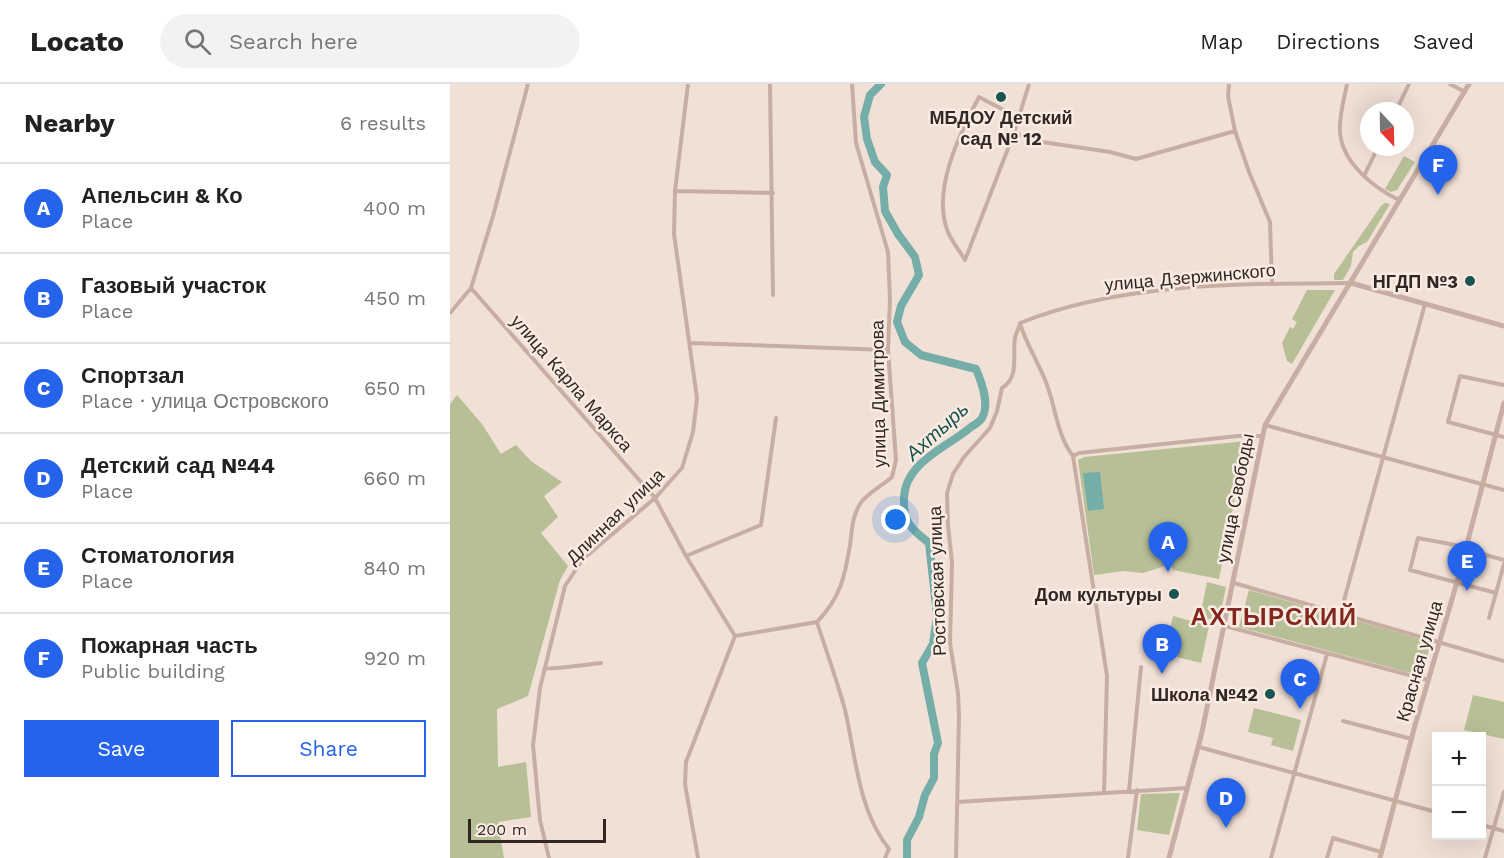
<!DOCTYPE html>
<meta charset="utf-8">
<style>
body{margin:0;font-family:"Work Sans",sans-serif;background:#f2f2f2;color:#222}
.controls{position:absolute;right:18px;bottom:18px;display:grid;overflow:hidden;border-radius:0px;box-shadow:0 6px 24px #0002}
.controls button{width:54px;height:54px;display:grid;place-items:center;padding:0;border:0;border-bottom:2px solid #e0e0e0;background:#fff;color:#222;font:30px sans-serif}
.compass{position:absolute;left:910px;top:18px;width:54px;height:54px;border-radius:50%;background:#fff;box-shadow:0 6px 24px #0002;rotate:158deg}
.scale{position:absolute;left:18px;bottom:15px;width:138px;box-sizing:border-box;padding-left:6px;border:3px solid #332725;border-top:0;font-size:16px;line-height:21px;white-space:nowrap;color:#332725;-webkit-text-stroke:4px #f9ebe2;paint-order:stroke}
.you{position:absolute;left:446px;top:436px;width:21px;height:21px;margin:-15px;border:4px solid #fff;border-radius:50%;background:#1a73e8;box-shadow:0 0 0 9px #1a73e833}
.badge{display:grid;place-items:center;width:39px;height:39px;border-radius:50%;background:#2563eb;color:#fff;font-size:20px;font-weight:700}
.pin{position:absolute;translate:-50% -50px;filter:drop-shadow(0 2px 3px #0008)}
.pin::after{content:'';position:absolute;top:32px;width:21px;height:18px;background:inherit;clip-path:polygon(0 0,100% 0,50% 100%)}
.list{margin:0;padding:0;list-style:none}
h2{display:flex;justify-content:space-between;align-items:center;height:78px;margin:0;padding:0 24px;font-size:26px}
h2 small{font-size:20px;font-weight:400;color:#767676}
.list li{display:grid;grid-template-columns:39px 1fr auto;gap:18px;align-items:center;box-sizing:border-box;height:90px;padding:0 24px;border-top:2px solid #e0e0e0}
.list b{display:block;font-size:22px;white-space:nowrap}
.list p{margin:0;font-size:20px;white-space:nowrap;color:#767676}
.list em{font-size:20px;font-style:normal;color:#767676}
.actions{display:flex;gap:12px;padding:18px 24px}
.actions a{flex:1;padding:14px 0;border:2px solid #2563eb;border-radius:0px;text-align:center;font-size:21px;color:#2563eb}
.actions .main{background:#2563eb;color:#fff}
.icon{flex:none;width:33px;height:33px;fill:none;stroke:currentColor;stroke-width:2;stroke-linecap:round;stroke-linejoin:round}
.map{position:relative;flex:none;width:1054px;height:774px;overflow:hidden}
header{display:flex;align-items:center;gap:36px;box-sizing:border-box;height:84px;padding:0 30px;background:#fff;border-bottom:2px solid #e0e0e0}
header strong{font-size:28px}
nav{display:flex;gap:33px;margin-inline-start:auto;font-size:21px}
.search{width:420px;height:54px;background:#f2f2f2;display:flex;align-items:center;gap:15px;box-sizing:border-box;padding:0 21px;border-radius:33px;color:#767676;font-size:22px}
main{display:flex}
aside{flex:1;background:#fff}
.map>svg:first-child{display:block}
</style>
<header>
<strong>Locato</strong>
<div class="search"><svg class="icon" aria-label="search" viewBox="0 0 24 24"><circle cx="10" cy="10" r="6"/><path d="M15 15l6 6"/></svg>Search here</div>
<nav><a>Map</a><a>Directions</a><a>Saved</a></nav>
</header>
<main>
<aside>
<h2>Nearby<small>6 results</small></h2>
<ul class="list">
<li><span class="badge">A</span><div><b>Апельсин &amp; Ко</b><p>Place</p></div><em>400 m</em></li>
<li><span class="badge">B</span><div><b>Газовый участок</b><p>Place</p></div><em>450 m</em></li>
<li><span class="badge">C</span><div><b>Спортзал</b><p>Place · улица Островского</p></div><em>650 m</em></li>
<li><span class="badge">D</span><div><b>Детский сад №44</b><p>Place</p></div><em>660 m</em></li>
<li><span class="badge">E</span><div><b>Стоматология</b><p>Place</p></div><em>840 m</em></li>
<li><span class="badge">F</span><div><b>Пожарная часть</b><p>Public building</p></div><em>920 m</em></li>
</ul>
<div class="actions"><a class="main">Save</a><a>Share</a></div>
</aside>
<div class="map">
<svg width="1054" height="774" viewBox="0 0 1054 774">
<rect width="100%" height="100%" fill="#f1e0d6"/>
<!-- green -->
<path fill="#b7bf96" d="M954,72L965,78L947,106L941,108L935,105Z
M935,119L940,120L917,158L909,162L903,168L901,182L893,196H884V190L931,122Z
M857,206H885L842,280L837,277L832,259L840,243L843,245L847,238L842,235Z
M7,311L32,340L51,370L66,361L81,377L112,398L94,412L108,433L91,449L118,482L110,496L78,612L47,625L48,683L76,678L81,733L48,738L54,774H0V320Z
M796,357L769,495L723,486L721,480L693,489L674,487L644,491L628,376L634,373Z
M757,498L776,503L769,537L750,533Z
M799,506L981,558L972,592L789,543Z
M723,532L759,542L751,579L727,573L717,557Z
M1023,611L1054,618V655L1014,646Z
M804,624L851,636L843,667L821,661L823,654L798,648Z
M730,709L719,751L687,746L691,710Z"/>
<!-- water -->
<path fill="#75ada8" d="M650,388L654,425L638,427L633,389Z"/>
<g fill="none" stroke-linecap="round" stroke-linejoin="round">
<!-- river -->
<path stroke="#75ada8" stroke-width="8" d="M431,0L420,11L414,33L417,55L425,78L437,91L433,103L435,127L448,150L465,173L469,191L451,222L447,238L455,258L471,271L526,285C532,299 540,320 532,334C530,338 524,341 521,343C498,363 455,378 454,414C453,438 461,445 479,459L487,532L483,560L472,579L488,659L484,670V694L475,711L469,733L457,756V774"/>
<!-- minor -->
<path stroke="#c8aea2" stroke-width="4" d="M320,0L323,211
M402,0L406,59L438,168L440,216L438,266L446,376L442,393C433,401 416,410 410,420C402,433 402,447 400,461C395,493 390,514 367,538C376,567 387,596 395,626C406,673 408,726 439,765L435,774
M779,0L778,12L785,47L799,88L820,138L822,199
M897,0C894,15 889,32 890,47C891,78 924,104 949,116
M1000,0L1015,8
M946,27L959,0
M564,49L592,58L660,68L686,75L785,47
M914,92L928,63
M225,107L323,109
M515,176C510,167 502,158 498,148C481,107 510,49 529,13L569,34
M515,176L564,49L579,0
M21,204L205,414L236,472L285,552L236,678L235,700L248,774
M0,229L21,204L43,132L78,0
M570,239C672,198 792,200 901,199
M570,240C577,261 589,280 597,301C606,325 607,351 623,372L657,592L654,709
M240,259L438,266
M1054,301L1010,292L998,338L1054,353
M815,341L1054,406
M623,372L629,369L788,352H813
M1016,463L968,454L960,486L1046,509
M1029,469L1054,476
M236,472L311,441L326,334
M784,499L1054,577
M890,531L975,220
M1039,534L1054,480
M775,542L978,596
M285,552L367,538
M95,584C100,586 140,580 151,579
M893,637L962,655
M749,663L986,728
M679,707L691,583
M507,718L737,704
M1032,741L1054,747
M99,774L90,736L83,661L90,604L115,502L133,475L205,414L232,384L243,348L247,314L224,150L225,107L238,0
M506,774L509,633L508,609L500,559L502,479L498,441L497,409L503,390L514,373L540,344L547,327L552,304C570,293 562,271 565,254C566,249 569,244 570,239
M678,774L687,706
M821,774L877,570
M877,774L883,754L931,768
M1035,774L1054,708"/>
<!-- tertiary -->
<path stroke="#c8aea2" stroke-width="5" d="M901,199L1054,242
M719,774L752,648L815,341L1019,0
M930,774L964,645L1007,498L1054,319"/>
</g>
<!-- markers -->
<g fill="#1b5450" stroke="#f9ebe2" stroke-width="2">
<circle cx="551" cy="13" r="6"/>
<circle cx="1020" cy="197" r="6"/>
<circle cx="724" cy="510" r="6"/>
<circle cx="820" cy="610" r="6"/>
</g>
<g text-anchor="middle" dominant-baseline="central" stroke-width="5" stroke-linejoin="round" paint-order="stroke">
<!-- poi labels -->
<g font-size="18" font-weight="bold" fill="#332725" stroke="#f9ebe2" text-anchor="end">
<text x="551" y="33" text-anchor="middle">МБДОУ Детский<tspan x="551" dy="21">сад № 12</tspan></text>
<text x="1008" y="197">НГДП №3</text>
<text x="712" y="510">Дом культуры</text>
<text x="808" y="610">Школа №42</text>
</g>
<!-- street labels -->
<g font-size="18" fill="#332725" stroke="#f9ebe2">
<text transform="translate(740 193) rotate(-5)">улица Дзержинского</text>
<text transform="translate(122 299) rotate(49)">улица Карла Маркса</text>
<text transform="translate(428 310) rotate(-91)">улица Димитрова</text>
<text transform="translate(785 414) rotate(-79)">улица Свободы</text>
<text transform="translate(165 432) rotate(-44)">Длинная улица</text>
<text transform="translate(487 497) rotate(-92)">Ростовская улица</text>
<text transform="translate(969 577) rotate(-74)">Красная улица</text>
</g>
<!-- water labels -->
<g font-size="20" font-style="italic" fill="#1b5450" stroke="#f9ebe2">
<text transform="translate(487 347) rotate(-42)">Ахтырь</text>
</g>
<!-- district labels -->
<g font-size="24" font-weight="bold" letter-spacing="1.5" fill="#82271e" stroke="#f9ebe2">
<text x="824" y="533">АХТЫРСКИЙ</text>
</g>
</g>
</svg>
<div class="controls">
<button>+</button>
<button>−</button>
</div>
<svg class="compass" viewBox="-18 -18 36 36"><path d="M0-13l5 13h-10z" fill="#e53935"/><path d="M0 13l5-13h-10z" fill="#767676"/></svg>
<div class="scale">200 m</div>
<div class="you"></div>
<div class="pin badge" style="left:718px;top:488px">A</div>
<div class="pin badge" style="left:712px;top:590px">B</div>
<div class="pin badge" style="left:850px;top:625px">C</div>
<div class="pin badge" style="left:776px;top:744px">D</div>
<div class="pin badge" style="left:1017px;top:507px">E</div>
<div class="pin badge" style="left:988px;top:111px">F</div>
</div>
</main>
